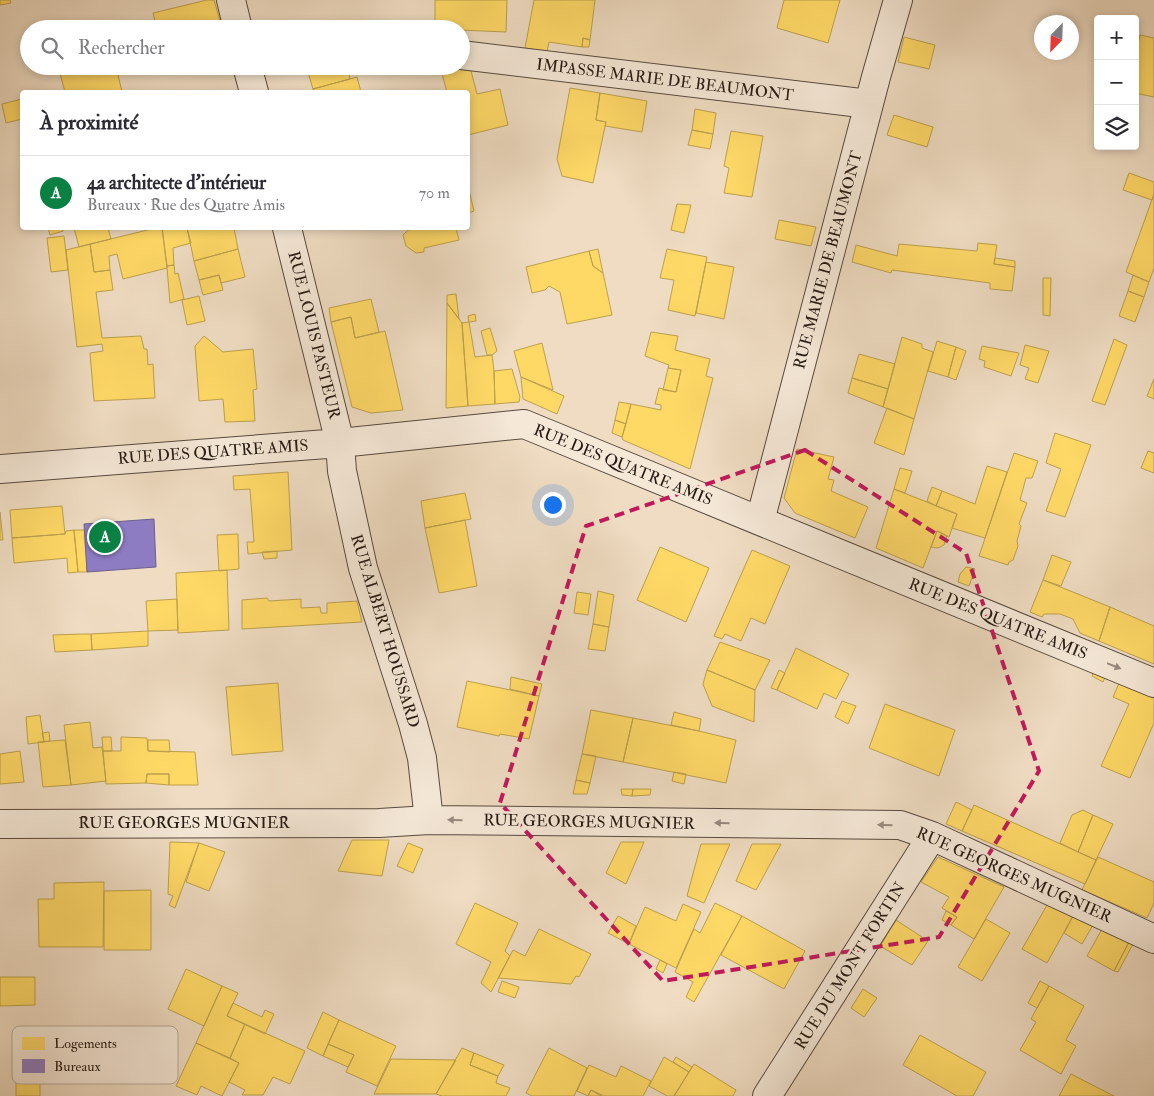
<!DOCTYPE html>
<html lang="fr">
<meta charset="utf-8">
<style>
body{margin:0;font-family:"IM FELL Double Pica",serif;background:#f7f7f7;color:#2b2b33}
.controls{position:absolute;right:15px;top:15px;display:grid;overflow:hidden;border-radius:5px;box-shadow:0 2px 8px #0003}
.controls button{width:45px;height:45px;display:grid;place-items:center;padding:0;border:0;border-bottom:1px solid #e1e1e2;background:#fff;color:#2b2b33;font:25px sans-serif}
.compass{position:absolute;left:1034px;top:15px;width:45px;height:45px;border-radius:50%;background:#fff;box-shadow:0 2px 8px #0003;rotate:203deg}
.you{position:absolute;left:552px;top:504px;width:18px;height:18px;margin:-12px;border:4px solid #fff;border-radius:50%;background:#1a73e8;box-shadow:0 0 0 8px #1a73e833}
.badge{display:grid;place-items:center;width:32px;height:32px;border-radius:50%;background:#0b8043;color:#fff;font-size:16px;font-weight:700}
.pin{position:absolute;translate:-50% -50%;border:2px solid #fff;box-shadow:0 1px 5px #0006}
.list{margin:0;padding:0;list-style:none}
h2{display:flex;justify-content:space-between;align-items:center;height:65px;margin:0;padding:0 20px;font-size:21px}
h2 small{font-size:16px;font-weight:400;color:#7c7c81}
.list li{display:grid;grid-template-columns:32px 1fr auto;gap:15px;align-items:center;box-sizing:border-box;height:75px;padding:0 20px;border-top:1px solid #e1e1e2}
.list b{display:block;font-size:19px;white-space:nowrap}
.list p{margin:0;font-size:16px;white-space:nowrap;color:#7c7c81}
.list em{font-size:16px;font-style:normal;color:#7c7c81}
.icon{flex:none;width:28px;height:28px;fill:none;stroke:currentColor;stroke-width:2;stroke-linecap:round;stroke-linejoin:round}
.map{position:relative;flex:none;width:1154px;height:1096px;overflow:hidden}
.search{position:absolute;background:#fff;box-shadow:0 2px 8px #0003;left:20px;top:20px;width:450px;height:55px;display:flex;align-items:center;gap:12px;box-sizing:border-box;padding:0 18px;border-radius:28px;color:#7c7c81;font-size:19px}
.panel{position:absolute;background:#fff;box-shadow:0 2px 8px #0003;left:20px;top:90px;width:450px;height:140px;border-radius:5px}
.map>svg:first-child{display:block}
</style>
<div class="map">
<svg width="1154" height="1096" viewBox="0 0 1154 1096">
<rect width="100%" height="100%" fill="#efdcc2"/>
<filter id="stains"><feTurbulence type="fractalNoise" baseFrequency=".004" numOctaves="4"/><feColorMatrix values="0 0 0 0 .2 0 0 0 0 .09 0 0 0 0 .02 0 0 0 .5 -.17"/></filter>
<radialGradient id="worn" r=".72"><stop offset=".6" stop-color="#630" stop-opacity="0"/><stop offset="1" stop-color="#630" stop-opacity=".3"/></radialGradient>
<!-- homes -->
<path fill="#ffd966" stroke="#bda04d" d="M0,0H10L11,3L0,5Z
M207,0H214L221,25L206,29H157L153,13Z
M435,0H507L506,32L435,29Z
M534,0H595L590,40L583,38L582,47L549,42L547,52L525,48Z
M784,0H840L828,43L777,28Z
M1140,35L1154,38V97L1135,93V56Z
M904,37L935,45L929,69L898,62Z
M583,38L590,40L589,47H582Z
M58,66H116L122,92H65Z
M316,66H348L350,79L313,89L307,69Z
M440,66L471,71L477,94L500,89L508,125L468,135V92H447Z
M357,77L361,92H314L313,89Z
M570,88L600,93L596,120L606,122L593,183L562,176L557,159Z
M600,93L647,101L642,132L605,126L606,122L596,120Z
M22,99V119L6,123L2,104Z
M695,109L716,113L713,134L692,130Z
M894,115L933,127L927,147L887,135Z
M692,130L713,134L710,149L688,145Z
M731,131L763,136L752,197L724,193L729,168L724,166Z
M1129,173L1154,182V194L1152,200L1123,190Z
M468,186L474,211L468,213Z
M1154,194V268L1149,282L1126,272Z
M677,204L691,205L684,233L671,230Z
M779,220L816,227L811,246L775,239Z
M48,228H62L63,231L50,235Z
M74,228H108L111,239L79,247Z
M156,228H162L167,268L123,279L117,254L109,256L110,270L94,272L90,244Z
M162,228H187L191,243L173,248L174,265L167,266Z
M187,228H234L238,249L194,261Z
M413,228H456L459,240L424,248V252L416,253L406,246L403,235L408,230L413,229Z
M64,236L68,270L51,272L47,238Z
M978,243L997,245L994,264L1015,267L1012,291L990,289V283L892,270L891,273L852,262L856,245L897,256L899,244L977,251Z
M90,244L94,272L110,270L113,290L96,292L102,338L141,336L144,349H147L148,365L153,364L155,398L94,401L90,353L103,351L102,344L77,347L66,250Z
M238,249L245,277L221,283L219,275L199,280L194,261Z
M598,249L603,273L593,266L589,251Z
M667,249L707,257L695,316L668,310L674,280L660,278Z
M589,251L593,266L603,273L612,315L567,324L560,292L549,286L545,290L532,293L526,267Z
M995,258L1015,261V267L994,264Z
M706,262L734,267L724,319L696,313Z
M174,265L175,274L178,273L184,299L170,303L167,268V266Z
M219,275L223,290L203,295L199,280Z
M1133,275L1149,282L1144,297L1128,291Z
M1043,278H1051L1050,316L1043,315Z
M1128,291L1144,297L1135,322L1119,316Z
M456,294L459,319L447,303V295Z
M199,296L205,321L187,325L182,300Z
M371,299L379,332L355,338L351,317L331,322L329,308Z
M447,303L462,323L468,406L446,408Z
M475,314L476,321L469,322L468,316Z
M351,317L355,338L385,331L403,410L371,413L352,407L331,322Z
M469,322L475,357L492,355L494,371L495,404L468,406L462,323Z
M490,328L497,351L492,355H487L481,331Z
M651,332L678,336L675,350L710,359L706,376L713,378L690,469L623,440L622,437L631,404L661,410V405L655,404L659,388L676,392L681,370L668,368L669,365L645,356Z
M204,336L223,352L253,349L257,389L253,390L255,421L225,422L223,399L199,401L195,346Z
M902,337L922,344V348L933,352L914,419L883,407Z
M1114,339L1127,345L1105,405L1092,401Z
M937,341L956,347L948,377L928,371Z
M542,343L553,390L521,377L514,351Z
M1025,345L1049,351L1038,383L1025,379L1029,368L1020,365Z
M982,346L1019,353L1011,376L984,367L985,361L979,359Z
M956,347L966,351L956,380L948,377Z
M859,354L895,364L888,389L852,378Z
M668,368L681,370L676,392L663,390Z
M512,369L520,397L519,402L495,404L494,371Z
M521,377L564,396L557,414L523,399Z
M852,378L888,389L883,407L848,393Z
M1154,379V399L1147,396Z
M619,402L631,404L626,424L615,420Z
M887,408L914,419L904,455L874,443Z
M615,420L626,424L622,437L612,433Z
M1055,433L1091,445L1065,517L1046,511L1061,469L1046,463Z
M797,449L834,457L828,479L834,480L831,491L868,507L855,538L795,513L784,498Z
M1148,451L1154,453V473L1141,468Z
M1014,453L1038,461L1032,478H1026L1020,500L1027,503L1019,524L1021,526L1017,541L1018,546L1013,560L1009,562L1008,565L979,556Z
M987,466L1007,472L985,538L952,528L957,514L936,506L942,491L975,504Z
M900,468L912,471L905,493L894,489Z
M288,472L292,550L248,554L247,542H254L250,489L234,490L233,476Z
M932,487L942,491L936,506L927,501Z
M894,489L957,514L949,537L937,531L923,568L876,548Z
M465,493L471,519L425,528L421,501Z
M62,506L65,534L12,538L10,510Z
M0,512L3,540H0Z
M465,520L477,586L439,593L425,528Z
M74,530H85L87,572H78Z
M74,530L78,572L68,573L67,558L14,563L12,538L65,534L66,531Z
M937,531L947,536L944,545L938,548L931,547Z
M238,534L239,569L219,571L217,535Z
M660,547L709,568L686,622L637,600Z
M752,550L790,566L765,624L751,618L741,641L725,634L722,639L714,636Z
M277,551V558L264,559L262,552Z
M1052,555L1071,562L1061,586L1043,580Z
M966,567L975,569L969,586L958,582L960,574Z
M227,570L229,630L178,633L176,573Z
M1043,580L1110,607L1099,641L1080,633L1073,619L1060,614H1044L1042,617L1030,612Z
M598,591L614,595L609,627L593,624Z
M577,592L591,594L588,615L574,613Z
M267,598L269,601L301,599V608L320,607L321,613H327V603L357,601L362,622L242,629V600Z
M177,599L178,630L148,631L146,601Z
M1110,607L1154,626V664L1099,641Z
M593,624L609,627L605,651L588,649Z
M148,631V646L92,650L91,634Z
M83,634H91L92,650L55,652L53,635Z
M720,642L770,660L755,690L707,670Z
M796,648L849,674L836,699L824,693L817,709L777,690Z
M1097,663L1109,668L1103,682L1092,676Z
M707,670L755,690L754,722L712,706L703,684Z
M779,670L785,673L777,690L771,688Z
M1123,674L1154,687V723L1130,778L1101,766L1129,704L1113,697Z
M511,677L542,684L539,696L510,689Z
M467,681L539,696L529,739L500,734L499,736L457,727Z
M278,683L283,751L232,755L226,687Z
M842,701L856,706L848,724L835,717Z
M885,704L955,730L939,776L869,748Z
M591,710L633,718L623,762L582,754Z
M674,712L701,719L699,731L671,725Z
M40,715L44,742L28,744L26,717Z
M633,718L699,731L736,740L726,783L623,762Z
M90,722L93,748L102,747L106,781L71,785L64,725Z
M49,732L50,741L44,742L42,733Z
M102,737H111L112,751H103Z
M121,737L147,738L148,751L195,752L198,785H169V774H147L146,783L106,784L103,751H121Z
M65,740L71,785L43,787L38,742Z
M148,740H169L170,752L148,751Z
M20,751L24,782L0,784V754Z
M582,754L596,756L590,783L576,780Z
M674,772L686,774L684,784L672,781Z
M147,774H169V785L146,783Z
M576,780L590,783L587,794H573Z
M621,789H633L632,796L622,795Z
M633,789H651L650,795L632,796Z
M956,802L972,810L962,831L946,824Z
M974,805L1096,860L1085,884L962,831Z
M1083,810L1093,815L1078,852L1060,843L1072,815Z
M1093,815L1113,824L1096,860L1078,852Z
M352,840H389L382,876L338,871Z
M170,842L199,843L175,908L169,905L173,896L168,894Z
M621,842H644L626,884L606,873Z
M199,843L225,852L209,891L186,882Z
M408,843L423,849L413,873L397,866Z
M701,844H730L704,903L687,896Z
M752,844H781L756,890L736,881Z
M938,857L1004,887L974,939L951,925L957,917L942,908L949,897L921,882Z
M1098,857L1154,882V903L1147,918L1082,890Z
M104,882L103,947H39L38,899H54V883Z
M151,890V950H104V891Z
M475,903L518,923L505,951L510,956L491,992L481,983L491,962L456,944Z
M715,903L742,916L694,1002L686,997L693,982L675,972L694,929L700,933Z
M683,904L701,912L676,968L629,944L645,907L676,921Z
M1047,905L1073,916L1047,963L1022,949Z
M946,911L957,917L951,925L942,920Z
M618,916L636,926L629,944L608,933Z
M742,916L805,951L784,989L721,955Z
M1073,916L1093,925L1082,944L1064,933Z
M986,919L1010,933L982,981L958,967Z
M896,920L928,941L912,965L880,946Z
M539,929L591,954L579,977L576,976L571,984L498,978L513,950L525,956Z
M1102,929L1129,942L1114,971L1087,956Z
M1129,942L1133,944L1118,972L1114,971Z
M660,960L667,964L663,973L656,969Z
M186,969L222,986L204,1026L168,1009Z
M0,977H35V1005L0,1006Z
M502,981L519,987L515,998L498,992Z
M1040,981L1049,986L1037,1008L1028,1003Z
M222,986L238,993L227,1016L245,1024L230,1058L196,1043Z
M1049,986L1084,1006L1066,1040L1076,1046L1061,1074L1020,1050L1036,1022L1031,1019Z
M863,989L877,998L864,1017L851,1008Z
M233,1003L262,1017L265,1010L274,1014L265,1034L227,1016Z
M323,1012L339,1020L323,1056L307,1048Z
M339,1020L396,1046L377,1086L346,1072L354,1055L328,1044Z
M245,1024L305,1051L290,1084L273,1077L263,1095H242L245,1090L229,1082L239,1063L230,1058Z
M920,1035L986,1072L973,1096H957L903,1065Z
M196,1043L239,1063L222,1096L201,1086L197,1095L176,1086Z
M328,1044L354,1055L348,1067L323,1056Z
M462,1048L474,1053L470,1065L498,1076L496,1083L510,1088L506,1096H442L436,1094Z
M549,1048L587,1068L574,1096H532L526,1093Z
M474,1053L504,1065L498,1076L470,1065Z
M664,1057L689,1072L674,1096H667L649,1086Z
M676,1057L692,1067L689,1072L673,1062Z
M391,1059L456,1060L436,1094H374Z
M694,1064L736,1090L733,1096H674Z
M589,1065L616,1077L621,1066L651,1081L643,1096H601L591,1090L588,1096L577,1091Z
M1071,1074L1114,1096H1059Z
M40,1081V1096H16V1082Z
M591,1090L602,1095L601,1096H588Z"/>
<!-- offices -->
<path fill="#8e7cc3" stroke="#6e5f8e" d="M154,519L156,567L87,572L84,524Z"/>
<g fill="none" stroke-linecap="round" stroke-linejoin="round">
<defs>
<path id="minor" d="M231,0L238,29
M461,55L869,104
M247,66L254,92
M287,228L340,443L342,471L363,568L413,724L422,758L429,820
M0,469L340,443L524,424L1154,683
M760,521L876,77L898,0
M0,824L379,823L429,820L900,825L932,836L1154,939
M767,1096L932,836"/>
</defs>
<!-- minor casing -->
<use href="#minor" stroke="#574a3f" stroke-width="30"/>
<!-- minor -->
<use href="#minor" stroke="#f5e8d7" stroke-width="28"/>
</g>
<!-- one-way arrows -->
<defs><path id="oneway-solid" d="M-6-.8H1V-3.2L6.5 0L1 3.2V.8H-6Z" transform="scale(1.25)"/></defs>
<g fill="#978b7f">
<use href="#oneway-solid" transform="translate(1114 666) rotate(22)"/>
<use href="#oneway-solid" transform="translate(455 820) rotate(-179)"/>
<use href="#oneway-solid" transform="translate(722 823) rotate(-179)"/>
<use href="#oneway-solid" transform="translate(885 825) rotate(-179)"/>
</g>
<!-- marked area -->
<path fill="none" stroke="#c2185b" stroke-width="4" stroke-dasharray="10 6" stroke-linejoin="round" d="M805,450L966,553L1039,771L939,937L663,981L500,803L586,526Z"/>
<g text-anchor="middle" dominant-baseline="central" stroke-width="5" stroke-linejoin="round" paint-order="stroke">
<!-- street labels -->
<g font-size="16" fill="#241a13" stroke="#f5e8d7">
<text transform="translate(665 80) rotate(7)">IMPASSE MARIE DE BEAUMONT</text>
<text transform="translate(828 260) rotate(-75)">RUE MARIE DE BEAUMONT</text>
<text transform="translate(314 335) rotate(76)">RUE LOUIS PASTEUR</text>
<text transform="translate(213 452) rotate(-4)">RUE DES QUATRE AMIS</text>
<text transform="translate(623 465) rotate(22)">RUE DES QUATRE AMIS</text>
<text transform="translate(998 619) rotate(22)">RUE DES QUATRE AMIS</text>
<text transform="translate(385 631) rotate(73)">RUE ALBERT HOUSSARD</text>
<text transform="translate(589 822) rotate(1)">RUE GEORGES MUGNIER</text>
<text x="184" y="823">RUE GEORGES MUGNIER</text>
<text transform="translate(1014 875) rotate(24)">RUE GEORGES MUGNIER</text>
<text transform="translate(850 966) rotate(-58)">RUE DU MONT FORTIN</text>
</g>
</g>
<!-- legend -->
<rect x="12" y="1026" width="166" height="58" rx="8" fill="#f5e8d7" stroke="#b6aa9c" stroke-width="1"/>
<rect x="22" y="1037" width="23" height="13" fill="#ffd966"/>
<rect x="22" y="1059" width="23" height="14" fill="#8e7cc3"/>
<g font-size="14" fill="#241a13">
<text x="54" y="1048">Logements</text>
<text x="54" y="1071">Bureaux</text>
</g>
<rect width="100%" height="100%" filter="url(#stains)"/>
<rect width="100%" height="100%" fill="url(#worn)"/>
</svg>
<div class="controls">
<button>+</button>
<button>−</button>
<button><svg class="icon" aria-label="layers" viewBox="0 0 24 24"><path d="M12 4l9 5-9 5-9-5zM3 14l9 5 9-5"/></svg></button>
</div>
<svg class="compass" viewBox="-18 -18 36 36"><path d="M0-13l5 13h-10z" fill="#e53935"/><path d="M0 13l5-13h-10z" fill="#7c7c81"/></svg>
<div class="you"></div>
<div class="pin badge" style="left:105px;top:537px">A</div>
<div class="search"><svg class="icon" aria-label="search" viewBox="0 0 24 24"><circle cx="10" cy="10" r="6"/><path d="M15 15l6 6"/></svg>Rechercher</div>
<section class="panel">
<h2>À proximité<small></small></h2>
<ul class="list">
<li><span class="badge">A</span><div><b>4a architecte d'intérieur</b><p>Bureaux · Rue des Quatre Amis</p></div><em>70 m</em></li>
</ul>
</section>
</div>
